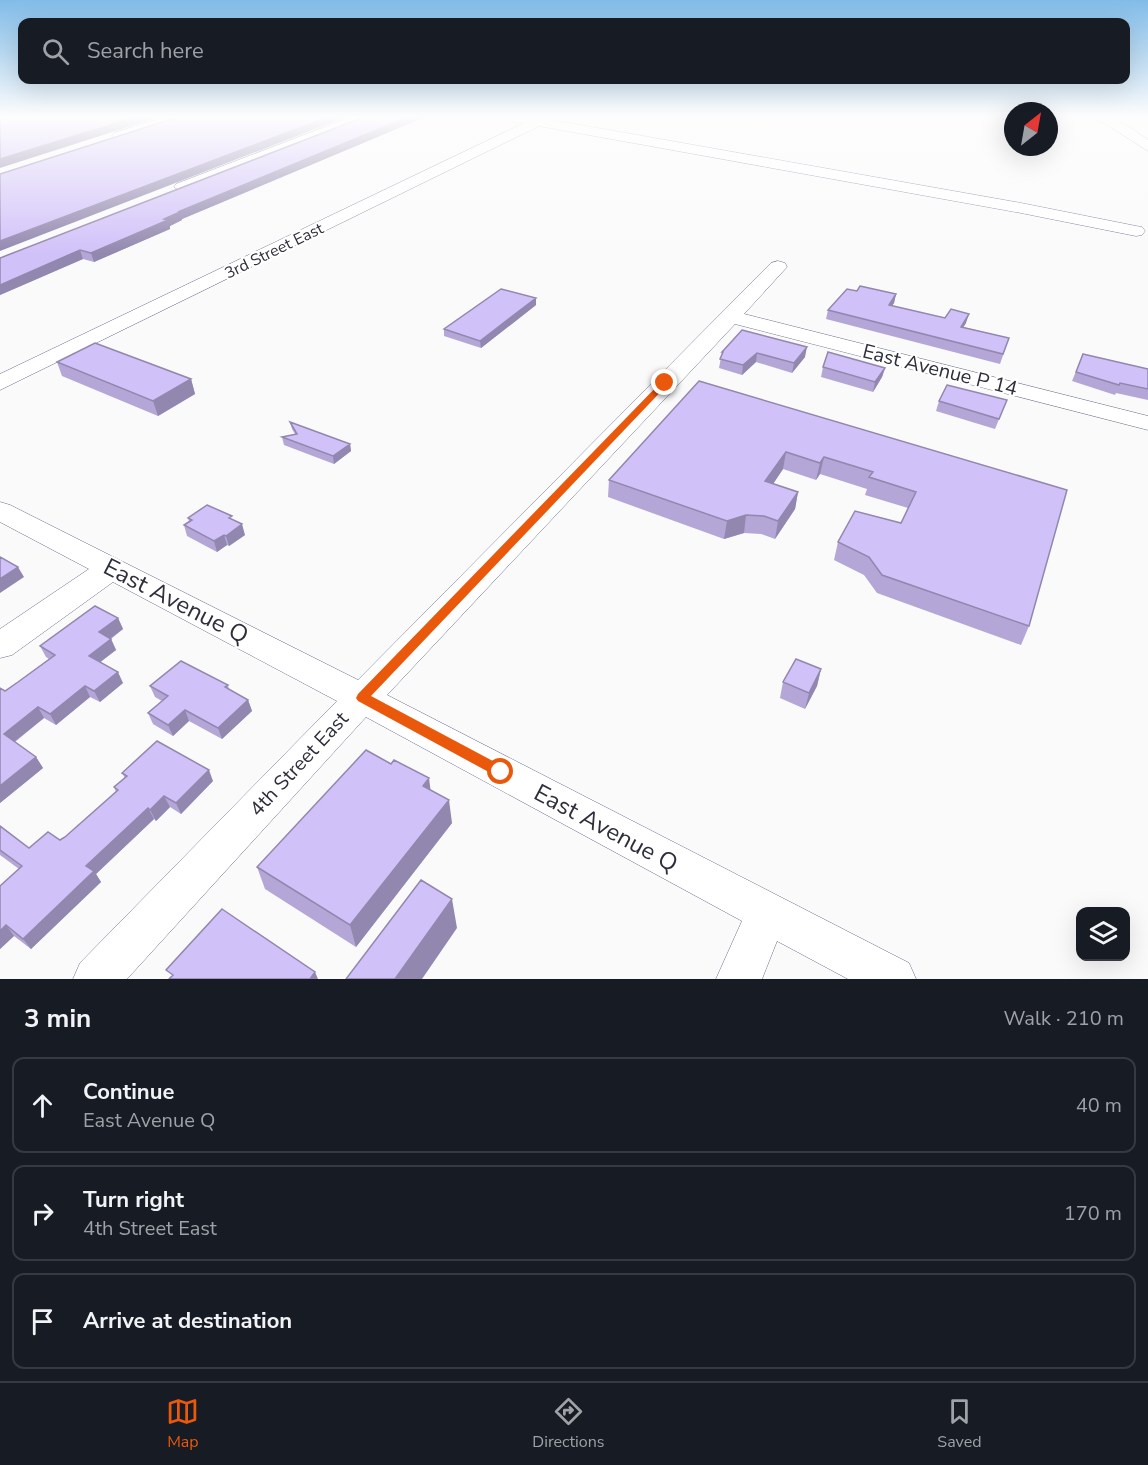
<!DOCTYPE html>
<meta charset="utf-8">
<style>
body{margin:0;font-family:"Nunito Sans",sans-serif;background:#20242c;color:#f1f3f6}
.controls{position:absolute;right:18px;bottom:18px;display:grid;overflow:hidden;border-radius:12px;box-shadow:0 6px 24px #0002}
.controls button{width:54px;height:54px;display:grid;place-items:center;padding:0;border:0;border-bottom:2px solid #363941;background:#171b24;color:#f1f3f6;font:30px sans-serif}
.compass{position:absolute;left:1004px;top:102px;width:54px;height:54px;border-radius:50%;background:#171b24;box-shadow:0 6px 24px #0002;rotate:31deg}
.stop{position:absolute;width:18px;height:18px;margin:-14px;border:4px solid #ea580c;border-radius:50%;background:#fff}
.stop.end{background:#ea580c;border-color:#fff;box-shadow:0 2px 6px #0008}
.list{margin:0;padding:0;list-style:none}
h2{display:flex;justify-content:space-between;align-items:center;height:78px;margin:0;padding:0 24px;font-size:26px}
h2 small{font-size:20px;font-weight:400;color:#9ea1a6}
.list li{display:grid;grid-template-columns:39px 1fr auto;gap:18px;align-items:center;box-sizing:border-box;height:96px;margin:0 12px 12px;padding:0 12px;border:2px solid #363941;border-radius:12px}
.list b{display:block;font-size:22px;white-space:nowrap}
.list p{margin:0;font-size:20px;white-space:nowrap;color:#9ea1a6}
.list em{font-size:20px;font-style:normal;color:#9ea1a6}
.icon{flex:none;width:33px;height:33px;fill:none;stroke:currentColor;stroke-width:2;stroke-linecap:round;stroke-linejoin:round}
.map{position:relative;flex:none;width:1148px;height:979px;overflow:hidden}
.search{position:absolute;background:#171b24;box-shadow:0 6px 24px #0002;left:18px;right:18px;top:18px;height:66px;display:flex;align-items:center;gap:15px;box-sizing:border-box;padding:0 21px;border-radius:12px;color:#9ea1a6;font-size:22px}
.sheet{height:402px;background:#171b24}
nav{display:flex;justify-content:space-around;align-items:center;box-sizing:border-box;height:84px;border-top:2px solid #363941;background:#171b24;font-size:16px;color:#9ea1a6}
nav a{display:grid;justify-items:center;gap:3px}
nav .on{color:#ea580c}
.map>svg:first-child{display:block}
</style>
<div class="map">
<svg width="1148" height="979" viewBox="0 0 1148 979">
<rect width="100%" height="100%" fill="#fafafa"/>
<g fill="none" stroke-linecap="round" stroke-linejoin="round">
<defs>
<path id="minor" d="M165,117H184L182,120L124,139H114L112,136L114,133Z
M351,117H369L367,120L188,190L182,192L174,187L176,184Z
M506,117H543L547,119L1021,203L1136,226L1142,227L1145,231L1142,235L1136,236L1021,213L539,126L0,390V374L524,123L507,120Z
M1090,117C1114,114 1129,127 1148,140V151L1109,126Z
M778,261L785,263L787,267L744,314L1148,416V430L735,324L387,695L909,963L916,979H848L777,941L762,979H716L742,921L366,717L127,979H73L80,963L337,701L113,582L12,655L0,658V629L89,569L0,522V502L10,505L358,680L771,263Z"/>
</defs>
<!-- minor casing -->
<use href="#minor" stroke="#686e8b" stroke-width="1"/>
<!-- minor -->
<use href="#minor" fill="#fff" fill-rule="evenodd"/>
</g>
<!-- wall -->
<path fill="#b4a6d6" d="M364,117H425L182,219V220L170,226V229L94,262L83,259L0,295V258Z
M857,291L896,294L894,303L892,306L966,323L963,327L1009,338L1000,364L826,319L828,310Z
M536,305L481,348L444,336V329Z
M742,330L805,357L792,373L756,362L742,375L719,368L722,352Z
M1083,354L1148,369V400L1116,393L1115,395L1072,381Z
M57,362L191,379L195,394L158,416L62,376Z
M823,367L885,368L882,377L873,392L821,377Z
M699,381L1067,490L1029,626L1021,645L877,593L864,575L834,560L838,542L901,523L908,508L865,495L867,489L820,474L816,480L783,469L773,484L798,492L795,509L775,539L761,534L744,533L724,539L608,497L609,480Z
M1007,400L995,429L936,411L939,401Z
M290,422L350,444L351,451L334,464L284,445L282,437L295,434L292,429Z
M188,518L233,520L245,535L229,546L227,545L217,552L187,536L184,525L189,521Z
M118,618L123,629L111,639L116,650L100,662L123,683L100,702L90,697L56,725L44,718L15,742L36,757L43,768L0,803L5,691L18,682L49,659L46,657L40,646Z
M821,669L817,686L805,709L780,698L783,682Z
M228,685L229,690L248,700L252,711L222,739L189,721L173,736L153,724L148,713L162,701L155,697L150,686Z
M122,773L213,781L181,814L170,807L156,821L154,819L96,874L101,882L31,949L14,936L0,949V886L19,869L0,855V826L29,848L60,840L65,837L116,792L114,787L125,778Z
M430,790L452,823L356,947L265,889L257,867Z"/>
<!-- shaded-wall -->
<path fill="#9287ae" d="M136,117H159L0,168V159Z
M328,117H346L0,251V241Z
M408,117H425L182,219V220L170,226V229L94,262L91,253L178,212Z
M80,250L83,259L0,295V285Z
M896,294L894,303L886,314L889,305Z
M536,298V305L481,348L480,341Z
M969,314L966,323L958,336L961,327Z
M807,347L805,357L792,373L794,363Z
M757,353L756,362L742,375L743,365Z
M885,368L882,377L873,392L875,382Z
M191,379L195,394L158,416L153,401Z
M350,444L351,451L334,464L333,456Z
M786,452L783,469L763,499L765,481Z
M824,457L820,474L816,480L820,463Z
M798,492L795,509L775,539L778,521Z
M746,515L744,533L724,539L727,521Z
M242,524L245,535L229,546L226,536Z
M224,535L227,545L217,552L214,541Z
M18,567L24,577L0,593V579Z
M118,618L123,629L104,643L99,632Z
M111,639L116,650L94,667L89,656Z
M821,669L817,686L805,709L809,693Z
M118,672L123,683L100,702L94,691Z
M85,686L90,697L56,725L50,714Z
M248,700L252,711L222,739L218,728Z
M38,707L44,718L10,745L4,734Z
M185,710L189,721L173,736L168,725Z
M36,757L43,768L0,803V786Z
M209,770L213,781L181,814L176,803Z
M429,778L432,801L423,786Z
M164,796L170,807L156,821L150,810Z
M449,800L452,823L356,947L350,925Z
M148,808L154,819L96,874L101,882L31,949L23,939L86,866Z
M452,899L457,928L422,979H395Z
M6,925L14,936L0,949V931Z
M315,972L318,979H310Z"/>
<!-- building -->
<path fill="#d1c1f9" stroke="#9287ae" stroke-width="1.5" d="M0,117H136L0,159Z
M178,117H328L0,241V174Z
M364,117H408L178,212H180L164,219L168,220L91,253L80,250L0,285V258Z
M860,286L896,294L889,305L945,318L951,309L969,314L961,327L1009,338L1003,354L828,310L847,289L857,291Z
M501,289L536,298L480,341L444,329Z
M742,330L807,347L794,363L757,353L743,365L720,359L723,352H722Z
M95,343L191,379L153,401L57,362Z
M828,352L885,368L875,382L823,367Z
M1083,354L1148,369V389L1120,383L1119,385L1076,372Z
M699,381L1067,490L1029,626L882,575L869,557L838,542L855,511L901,523L916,492L869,477L873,472L824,457L820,463L786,452L765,481L798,492L778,521L764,516L746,515L727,521L609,480Z
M947,385L1007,400L999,419L939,401Z
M290,422L350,444L333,456L282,437L297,434Z
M207,505L232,516L229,518L242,524L226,536L224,535L214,541L184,525L192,520L188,518Z
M0,557L18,567L0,579Z
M95,606L118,618L99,632L111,639L89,656L118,672L94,691L85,686L50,714L38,707L4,734L36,757L0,786V688L5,691L18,682L55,655L40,646Z
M796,659L821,669L809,693L783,682Z
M181,661L228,685L225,687L248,700L218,728L185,710L168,725L148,713L168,696L150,686Z
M157,741L209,770L176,803L164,796L150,810L148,808L86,866L94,871L23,939L6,925L0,931V886L22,866L0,850V826L29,848L48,832L60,840L65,837L118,790L114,787L127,776L122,773Z
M366,750L391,764L394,760L429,778L423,786L449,800L350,925L257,867Z
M421,880L452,899L395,979H346Z
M222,909L315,972L310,979H169L173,975L166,970Z"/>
<!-- sky -->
<linearGradient id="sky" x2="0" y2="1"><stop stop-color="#81bce8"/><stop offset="0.46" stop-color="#fdfdfd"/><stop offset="1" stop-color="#fdfdfd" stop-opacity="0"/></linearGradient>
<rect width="1148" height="254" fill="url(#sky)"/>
<!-- route -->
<path fill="#ea580c" d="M662,381L669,383L371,696L506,768L508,772L506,776H496L358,701L356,698L358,694Z"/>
<g text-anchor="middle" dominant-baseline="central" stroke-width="4.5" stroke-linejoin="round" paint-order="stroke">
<!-- far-street labels -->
<g font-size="16" fill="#2d2f3c" stroke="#fff">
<text transform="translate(274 251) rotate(-26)">3rd Street East</text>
</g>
<!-- street labels -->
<g font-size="20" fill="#2d2f3c" stroke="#fff">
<text transform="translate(940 370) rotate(14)">East Avenue P 14</text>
<text transform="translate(299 764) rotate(-47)">4th Street East</text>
</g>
<!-- near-street labels -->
<g font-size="24" fill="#2d2f3c" stroke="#fff">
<text transform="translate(176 601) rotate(27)">East Avenue Q</text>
<text transform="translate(606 828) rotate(28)">East Avenue Q</text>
</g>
</g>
</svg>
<div class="controls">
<button><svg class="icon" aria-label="layers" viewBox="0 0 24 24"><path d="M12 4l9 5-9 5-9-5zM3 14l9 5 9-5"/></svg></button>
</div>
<svg class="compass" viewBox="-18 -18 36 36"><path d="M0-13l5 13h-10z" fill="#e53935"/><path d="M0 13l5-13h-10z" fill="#9ea1a6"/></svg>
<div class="stop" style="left:501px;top:772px"></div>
<div class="stop end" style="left:665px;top:383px"></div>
<div class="search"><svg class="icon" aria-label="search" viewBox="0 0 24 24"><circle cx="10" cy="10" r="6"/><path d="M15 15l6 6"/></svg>Search here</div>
</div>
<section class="sheet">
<h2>3 min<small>Walk · 210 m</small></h2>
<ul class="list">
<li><svg class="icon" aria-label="ahead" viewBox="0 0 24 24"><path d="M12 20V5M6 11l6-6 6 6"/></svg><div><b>Continue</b><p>East Avenue Q</p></div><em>40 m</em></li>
<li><svg class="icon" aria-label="right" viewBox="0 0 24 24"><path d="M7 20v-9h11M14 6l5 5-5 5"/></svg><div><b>Turn right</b><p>4th Street East</p></div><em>170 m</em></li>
<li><svg class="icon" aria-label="arrive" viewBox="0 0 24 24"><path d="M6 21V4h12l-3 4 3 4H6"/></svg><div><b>Arrive at destination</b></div></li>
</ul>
</section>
<nav>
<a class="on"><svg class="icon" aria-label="map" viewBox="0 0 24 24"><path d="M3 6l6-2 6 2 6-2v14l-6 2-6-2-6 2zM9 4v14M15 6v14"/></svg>Map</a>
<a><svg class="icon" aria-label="directions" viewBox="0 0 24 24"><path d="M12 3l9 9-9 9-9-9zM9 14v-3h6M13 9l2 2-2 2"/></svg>Directions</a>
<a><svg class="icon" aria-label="saved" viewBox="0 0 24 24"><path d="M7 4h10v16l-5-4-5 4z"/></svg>Saved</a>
</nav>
